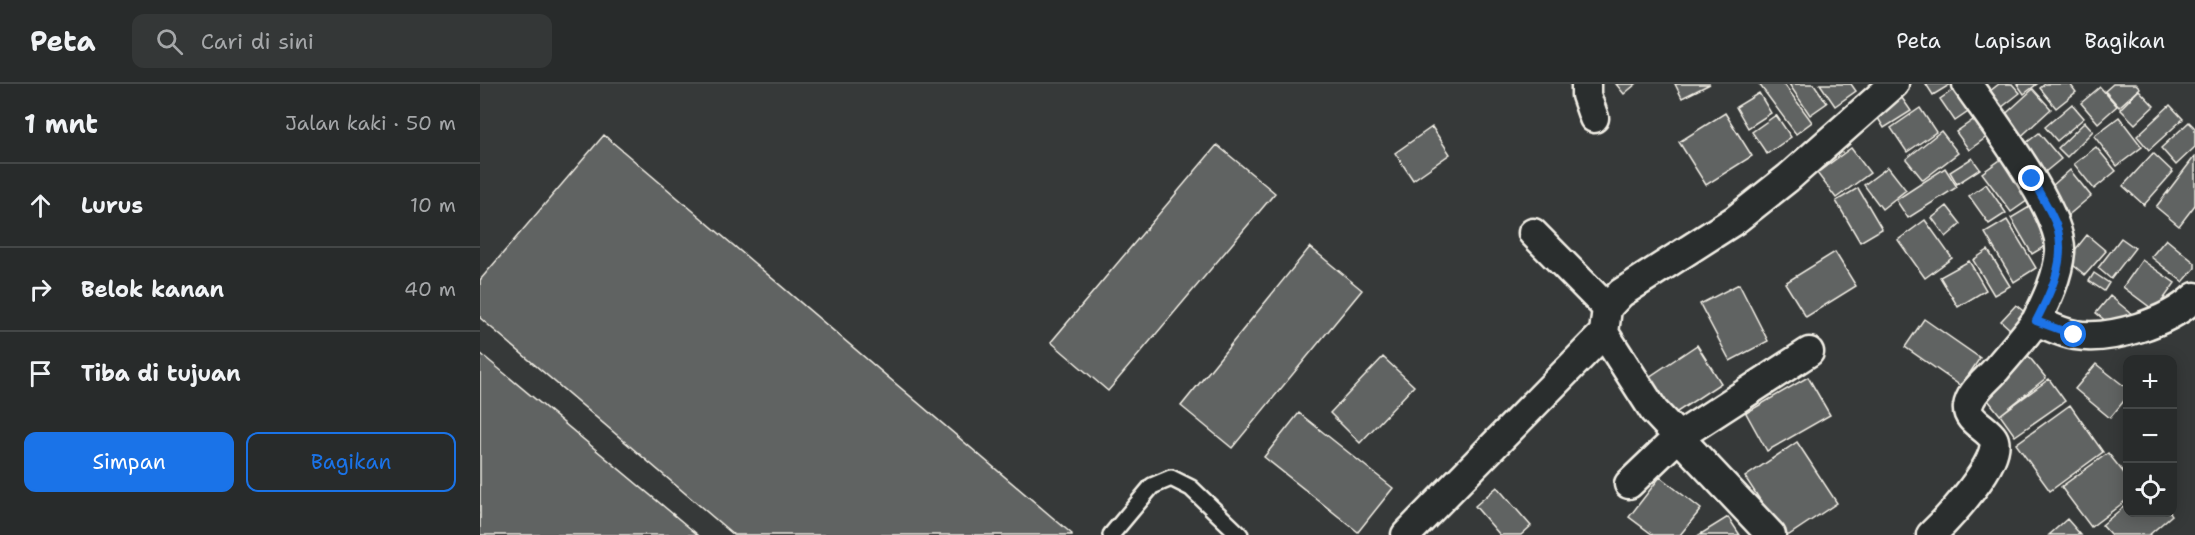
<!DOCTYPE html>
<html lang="id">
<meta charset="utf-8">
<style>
body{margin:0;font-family:"Shantell Sans",sans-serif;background:#343737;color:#f1f3f6}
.controls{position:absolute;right:18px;bottom:18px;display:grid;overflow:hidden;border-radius:12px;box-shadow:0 3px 15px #0003}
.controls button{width:54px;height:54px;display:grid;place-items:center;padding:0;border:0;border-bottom:2px solid #444747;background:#282b2b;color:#f1f3f6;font:30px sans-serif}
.stop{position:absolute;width:18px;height:18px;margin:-14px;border:4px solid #1a73e8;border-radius:50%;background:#fff}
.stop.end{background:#1a73e8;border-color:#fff;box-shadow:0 2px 6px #0008}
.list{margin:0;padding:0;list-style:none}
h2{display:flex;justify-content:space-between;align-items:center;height:78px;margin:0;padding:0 24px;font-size:26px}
h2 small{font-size:20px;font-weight:400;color:#a5a7a9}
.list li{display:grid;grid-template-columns:39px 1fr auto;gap:18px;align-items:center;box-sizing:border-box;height:84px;padding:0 24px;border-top:2px solid #444747}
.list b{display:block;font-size:22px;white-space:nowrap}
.list em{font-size:20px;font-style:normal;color:#a5a7a9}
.actions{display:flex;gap:12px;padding:18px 24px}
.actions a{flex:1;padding:14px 0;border:2px solid #1a73e8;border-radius:12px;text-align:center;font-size:21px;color:#1a73e8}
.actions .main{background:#1a73e8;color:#fff}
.icon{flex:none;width:33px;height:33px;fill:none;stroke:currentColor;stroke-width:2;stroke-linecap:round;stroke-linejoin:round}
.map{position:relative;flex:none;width:1715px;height:451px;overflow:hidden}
header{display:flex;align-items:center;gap:36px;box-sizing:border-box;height:84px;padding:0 30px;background:#282b2b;border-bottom:2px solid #444747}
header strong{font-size:28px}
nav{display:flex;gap:33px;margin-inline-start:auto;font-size:21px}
.search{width:420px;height:54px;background:#343737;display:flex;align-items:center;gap:15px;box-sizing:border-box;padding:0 21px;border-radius:12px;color:#a5a7a9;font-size:22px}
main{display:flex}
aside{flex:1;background:#282b2b}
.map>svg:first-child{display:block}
</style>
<header>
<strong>Peta</strong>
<div class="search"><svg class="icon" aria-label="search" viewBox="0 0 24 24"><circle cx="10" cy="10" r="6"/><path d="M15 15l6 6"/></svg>Cari di sini</div>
<nav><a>Peta</a><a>Lapisan</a><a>Bagikan</a></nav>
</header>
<main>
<aside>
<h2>1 mnt<small>Jalan kaki · 50 m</small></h2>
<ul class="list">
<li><svg class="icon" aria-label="ahead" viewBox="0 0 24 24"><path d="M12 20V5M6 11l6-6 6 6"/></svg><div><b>Lurus</b></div><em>10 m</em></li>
<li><svg class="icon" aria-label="right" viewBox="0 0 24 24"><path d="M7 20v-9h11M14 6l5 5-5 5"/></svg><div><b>Belok kanan</b></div><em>40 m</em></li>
<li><svg class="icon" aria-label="arrive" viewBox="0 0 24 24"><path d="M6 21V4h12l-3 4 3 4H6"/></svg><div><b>Tiba di tujuan</b></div></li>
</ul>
<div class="actions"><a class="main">Simpan</a><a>Bagikan</a></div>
</aside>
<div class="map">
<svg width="1715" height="451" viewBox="0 0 1715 451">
<rect width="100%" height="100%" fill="#363939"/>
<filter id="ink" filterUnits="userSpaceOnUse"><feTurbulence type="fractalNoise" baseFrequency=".0167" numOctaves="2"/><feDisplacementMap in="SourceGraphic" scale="12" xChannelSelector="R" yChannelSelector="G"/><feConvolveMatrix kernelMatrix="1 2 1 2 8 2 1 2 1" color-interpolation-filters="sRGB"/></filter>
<g filter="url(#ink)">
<!-- building -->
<path fill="#616362" stroke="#f4f1e8" stroke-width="1.5" d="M1136,0H1156L1144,10Z
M1195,0H1230L1202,14Z
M1279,0H1304L1332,38L1316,50Z
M1309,0H1334L1347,19L1330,31Z
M1340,0H1371L1376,7L1355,22Z
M1446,0H1471L1453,11Z
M1519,0H1532L1540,9L1517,27L1505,11Z
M1537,0H1557L1544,10Z
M1565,0H1590L1596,8L1576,24L1560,4Z
M1633,0H1656L1660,4L1639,23L1625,7Z
M1479,2L1494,24L1475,37L1460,15Z
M1620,3L1637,22L1618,39L1601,19Z
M1553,5L1571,25L1536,57L1519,36Z
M1659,6L1674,22L1655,40L1640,25Z
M1279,9L1291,29L1268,44L1256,23Z
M1422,14L1431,27L1404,44L1396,31Z
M1592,20L1604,34L1577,57L1565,43Z
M1690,21L1703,35L1669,66L1657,52Z
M1440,24L1456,48L1427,68L1411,44Z
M1245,29L1272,72L1226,101L1199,58Z
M1296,31L1311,53L1287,70L1272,48Z
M1639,33L1662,63L1637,82L1614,52Z
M1496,34L1508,52L1489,66L1476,48Z
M1605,38L1613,47L1587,73L1578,64Z
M1709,38L1715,44V63L1696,81L1681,64Z
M952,43L970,70L933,96L915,69Z
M1461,47L1478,69L1443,96L1426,75Z
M1559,49L1581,75L1559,93L1537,66Z
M124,51L592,450V451H254L0,234V196Z
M737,61L795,109L628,307L571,258Z
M1616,63L1636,87L1614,105L1594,80Z
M1371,64L1390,89L1356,114L1337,89Z
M1673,69L1693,88L1664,121L1643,102Z
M1715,72V121L1699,142L1676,123Z
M1492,74L1500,85L1477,100L1470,88Z
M1523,74L1551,114L1531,128L1502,89Z
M1408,83L1426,106L1402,125L1384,101Z
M1465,84L1477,103L1428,134L1416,116Z
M1590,86L1611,112L1585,134L1564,109Z
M1506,100L1526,129L1509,140L1489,112Z
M1378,104L1402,145L1380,158L1356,117Z
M1467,122L1481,140L1466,153L1452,134Z
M1551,122L1572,158L1552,170L1531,134Z
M1445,136L1472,174L1445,194L1418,156Z
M1527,136L1556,184L1534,198L1505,149Z
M1607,151L1626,167L1605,191L1587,176Z
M1641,154L1655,164L1631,195L1618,184Z
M1686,155L1715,179V184L1703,198L1671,173Z
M830,163L882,206L752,364L701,322Z
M1508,166L1530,202L1514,211L1493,176Z
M1355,168L1376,202L1326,233L1305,199Z
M1662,176L1695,199L1675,227L1643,203Z
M1489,177L1506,206L1478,223L1460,193Z
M1614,189L1629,199L1624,207L1609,197Z
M1259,200L1288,257L1250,277L1220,220Z
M1630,212L1652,230L1638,247L1616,229Z
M1536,221L1548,231L1532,247L1521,237Z
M1444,235L1500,274L1481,302L1425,263Z
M1217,261L1241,299L1188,334L1163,297Z
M0,269L218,451H0Z
M1546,269L1566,294L1520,331L1500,306Z
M903,273L934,302L880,359L850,329Z
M1616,280L1648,305V312L1630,334L1595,305Z
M1328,293L1350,331L1287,367L1266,329Z
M1569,295L1585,317L1535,352L1520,331Z
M1590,321L1623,368L1570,407L1536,360Z
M819,329L913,404L878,448L784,373Z
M1317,358L1357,419L1309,451H1303L1265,393Z
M1628,369L1648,394V415L1611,443L1581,403Z
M1180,393L1221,425L1200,451H1173L1149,433Z
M1017,403L1051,442L1041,451H1020L995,422Z
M1648,419V428H1690L1692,431L1669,451H1631L1622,441Z
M1248,433L1260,451H1219Z
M1587,435L1601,451H1569Z"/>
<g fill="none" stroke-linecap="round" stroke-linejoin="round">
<defs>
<path id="lane" d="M631,451L672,402L691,394L711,404L760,451"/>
<path id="street" d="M1106,0V11L1114,34
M1487,0C1511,35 1583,128 1580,168C1578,192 1567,215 1556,237
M1053,149L1127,224
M1149,400L1198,353L1329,268
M926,451L1124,249
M1291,451L1174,327L1124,249L1127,224L1141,209L1255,136L1308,94L1414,0
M1451,451C1466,437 1525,374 1513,354C1507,344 1486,336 1488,323C1490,307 1509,295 1518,283C1531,268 1544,253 1556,237C1569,242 1582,249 1595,251C1631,257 1689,238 1715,213"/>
</defs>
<!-- lane casing -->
<use href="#lane" stroke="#f4f1e8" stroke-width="20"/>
<!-- street casing -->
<use href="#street" stroke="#f4f1e8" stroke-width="33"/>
<!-- lane -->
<use href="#lane" stroke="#2a2d2e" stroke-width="15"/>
<!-- street -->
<use href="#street" stroke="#2a2d2e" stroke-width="28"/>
</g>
</g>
<g fill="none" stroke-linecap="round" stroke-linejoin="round" filter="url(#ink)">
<!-- route -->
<path stroke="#1a73e8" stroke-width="8" d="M1552,95C1560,111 1573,129 1578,146C1586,178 1570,210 1556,237L1594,251"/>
</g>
</svg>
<div class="controls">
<button>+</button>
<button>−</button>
<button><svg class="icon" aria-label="locate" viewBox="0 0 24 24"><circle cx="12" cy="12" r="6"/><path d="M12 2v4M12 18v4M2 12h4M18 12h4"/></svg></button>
</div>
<div class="stop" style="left:1594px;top:251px"></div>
<div class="stop end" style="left:1552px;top:95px"></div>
</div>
</main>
